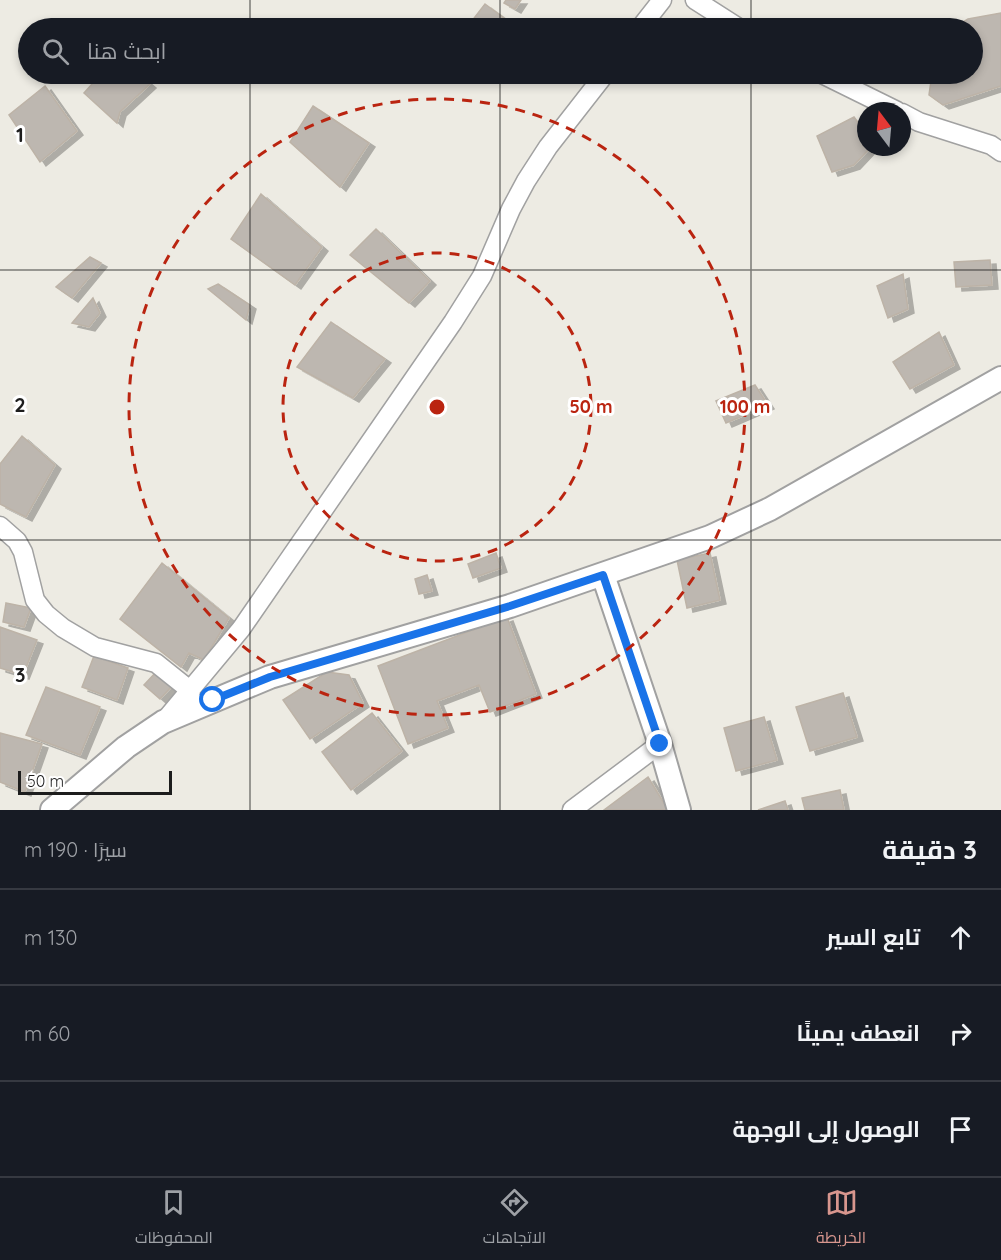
<!DOCTYPE html>
<html lang="ar">
<meta charset="utf-8">
<style>
body{margin:0;font-family:Quicksand,Cairo,sans-serif;background:#242831;color:#f1f3f6;direction:rtl}
.compass{position:absolute;left:857px;top:102px;width:54px;height:54px;border-radius:50%;background:#171b24;box-shadow:0 3px 9px #0003;rotate:344deg}
.scale{position:absolute;left:18px;bottom:15px;width:154px;box-sizing:border-box;padding-left:6px;border:3px solid #1d1d1d;border-top:0;font-size:16px;line-height:21px;white-space:nowrap;color:#1d1d1d;-webkit-text-stroke:4px #fff;paint-order:stroke}
.stop{position:absolute;width:18px;height:18px;margin:-14px;border:4px solid #1a73e8;border-radius:50%;background:#fff}
.stop.end{background:#1a73e8;border-color:#fff;box-shadow:0 2px 6px #0008}
.list{margin:0;padding:0;list-style:none}
h2{display:flex;justify-content:space-between;align-items:center;height:78px;margin:0;padding:0 24px;font-size:26px}
h2 small{font-size:20px;font-weight:400;color:#9ea1a6}
.list li{display:grid;grid-template-columns:39px 1fr auto;gap:18px;align-items:center;box-sizing:border-box;height:96px;padding:0 24px;border-top:2px solid #363941}
.list b{display:block;font-size:22px;white-space:nowrap}
.list em{font-size:20px;font-style:normal;color:#9ea1a6}
.icon{flex:none;width:33px;height:33px;fill:none;stroke:currentColor;stroke-width:2;stroke-linecap:round;stroke-linejoin:round}
.map{position:relative;flex:none;width:1001px;height:810px;overflow:hidden;direction:ltr}
.search{position:absolute;background:#171b24;box-shadow:0 3px 9px #0003;left:18px;right:18px;top:18px;height:66px;display:flex;align-items:center;gap:15px;box-sizing:border-box;padding:0 21px;border-radius:33px;color:#9ea1a6;font-size:22px}
.sheet{height:366px;background:#171b24}
nav{display:flex;justify-content:space-around;align-items:center;box-sizing:border-box;height:84px;border-top:2px solid #363941;background:#171b24;font-size:16px;color:#9ea1a6}
nav a{display:grid;justify-items:center;gap:3px}
nav .on{color:#d8968e}
.map>svg:first-child{display:block}
</style>
<div class="map">
<svg width="1001" height="810" viewBox="0 0 1001 810">
<defs>
<filter id="shadow"><feDropShadow dx="6" dy="4" stdDeviation="0" flood-color="#0004"/></filter>
</defs>
<rect width="100%" height="100%" fill="#edebe3"/>
<!-- building -->
<path fill="#bdb7b0" stroke="#bdb3a7" stroke-width="1.5" filter="url(#shadow)" d="M506,0H521L515,9L504,3Z
M485,4L508,21L503,28H472L468,26Z
M1001,13V86L943,105L929,95L932,74H972V28H953L968,19Z
M101,74H138L150,84L120,112L117,123L84,93Z
M45,86L77,131L40,162L9,115Z
M313,106L369,143L340,187L290,142Z
M854,117L866,133V147H871L854,165L832,172L817,136Z
M261,194L322,247L295,285L231,239Z
M376,229L430,281L409,303L350,255Z
M90,257L101,263L72,298L56,287Z
M990,260L992,285L956,287L954,262Z
M903,274L908,309L888,318L877,286Z
M218,284L250,305L246,320L208,289Z
M93,298L100,313L89,327L72,323Z
M331,322L385,359L353,398L297,367Z
M939,332L954,365L910,389L893,362Z
M755,385L768,405L726,423L716,401Z
M22,436L55,465L26,517L0,504V464Z
M496,553L501,568L473,578L468,564Z
M710,553L720,600L687,608L677,560Z
M162,563L229,618L204,660L189,653L181,667L120,619Z
M427,575L432,591L419,594L415,579Z
M6,603L31,608L24,627L3,622Z
M507,617L536,694L490,712L479,685L437,701L448,728L408,744L378,666Z
M0,627L37,640L23,675L0,668Z
M94,656L128,668L117,700L82,687Z
M157,671L173,685L160,699L144,685Z
M327,672L349,675L363,703L310,739L283,700Z
M46,687L100,707L80,755L26,735Z
M843,693L857,737L810,751L796,707Z
M372,713L402,751L351,790L322,752Z
M764,717L777,760L736,771L724,728Z
M0,733L42,744L25,792L0,782Z
M648,777L668,810H604Z
M840,790L844,810H805L802,798Z
M785,801L788,810H758Z"/>
<g fill="none" stroke-linecap="round" stroke-linejoin="round">
<defs>
<path id="minor" d="M695,0L739,28
M640,28L662,0
M822,74L897,111
M902,113L919,122L991,145L1001,152
M0,526L17,541L23,552L35,600L46,614L63,628L95,647L156,663L191,691
M166,719L241,629L453,322L482,276L511,209L526,181L548,147L605,74
M572,810L660,744"/>
<path id="tertiary" d="M603,575L660,744L679,810
M52,810L126,747L163,722L270,677L510,606L710,537L770,509L1001,378"/>
</defs>
<!-- minor casing -->
<use href="#minor" stroke="#a1a1a1" stroke-width="21"/>
<!-- tertiary casing -->
<use href="#tertiary" stroke="#a1a1a1" stroke-width="26"/>
<!-- minor -->
<use href="#minor" stroke="#fff" stroke-width="18"/>
<!-- tertiary -->
<use href="#tertiary" stroke="#fff" stroke-width="22"/>
</g>
<g fill="none" stroke-linecap="round" stroke-linejoin="round">
<!-- route -->
<path stroke="#1a73e8" stroke-width="8" d="M213,700L270,677L510,606L603,575L660,744"/>
</g>
<!-- grid -->
<path fill="none" stroke="#1d1d1d" stroke-width="1.5" stroke-opacity="0.55" d="M250,0V28M500,0V28M751,0V28M250,74V810M500,74V810M751,74V810M0,270H1001M0,540H1001"/>
<!-- distance rings -->
<g fill="none" stroke="#ba2410" stroke-width="3" stroke-dasharray="10 8">
<circle cx="437" cy="407" r="154"/>
<circle cx="437" cy="407" r="308"/>
</g>
<g font-size="20" text-anchor="middle" font-weight="bold" fill="#1d1d1d" stroke="#fff" stroke-width="6" stroke-linejoin="round" paint-order="stroke">
<text x="20" y="142">1</text>
<text x="20" y="412">2</text>
<text x="20" y="682">3</text>
</g>
<circle cx="437" cy="407" r="9" fill="#ba2410" stroke="#fff" stroke-width="3"/>
<g font-size="18" text-anchor="middle" font-weight="bold" fill="#ba2410" stroke="#fff" stroke-width="6" stroke-linejoin="round" paint-order="stroke">
<text x="591" y="413">50 m</text>
<text x="745" y="413">100 m</text>
</g>
</svg>
<svg class="compass" viewBox="-18 -18 36 36"><path d="M0-13l5 13h-10z" fill="#e53935"/><path d="M0 13l5-13h-10z" fill="#9ea1a6"/></svg>
<div class="scale">50 m</div>
<div class="stop" style="left:213px;top:700px"></div>
<div class="stop end" style="left:660px;top:744px"></div>
<div class="search"><svg class="icon" aria-label="search" viewBox="0 0 24 24"><circle cx="10" cy="10" r="6"/><path d="M15 15l6 6"/></svg>ابحث هنا</div>
</div>
<section class="sheet">
<h2>3 دقيقة<small>سيرًا · 190 m</small></h2>
<ul class="list">
<li><svg class="icon" aria-label="ahead" viewBox="0 0 24 24"><path d="M12 20V5M6 11l6-6 6 6"/></svg><div><b>تابع السير</b></div><em>130 m</em></li>
<li><svg class="icon" aria-label="right" viewBox="0 0 24 24"><path d="M7 20v-9h11M14 6l5 5-5 5"/></svg><div><b>انعطف يمينًا</b></div><em>60 m</em></li>
<li><svg class="icon" aria-label="arrive" viewBox="0 0 24 24"><path d="M6 21V4h12l-3 4 3 4H6"/></svg><div><b>الوصول إلى الوجهة</b></div></li>
</ul>
</section>
<nav>
<a class="on"><svg class="icon" aria-label="map" viewBox="0 0 24 24"><path d="M3 6l6-2 6 2 6-2v14l-6 2-6-2-6 2zM9 4v14M15 6v14"/></svg>الخريطة</a>
<a><svg class="icon" aria-label="directions" viewBox="0 0 24 24"><path d="M12 3l9 9-9 9-9-9zM9 14v-3h6M13 9l2 2-2 2"/></svg>الاتجاهات</a>
<a><svg class="icon" aria-label="saved" viewBox="0 0 24 24"><path d="M7 4h10v16l-5-4-5 4z"/></svg>المحفوظات</a>
</nav>
